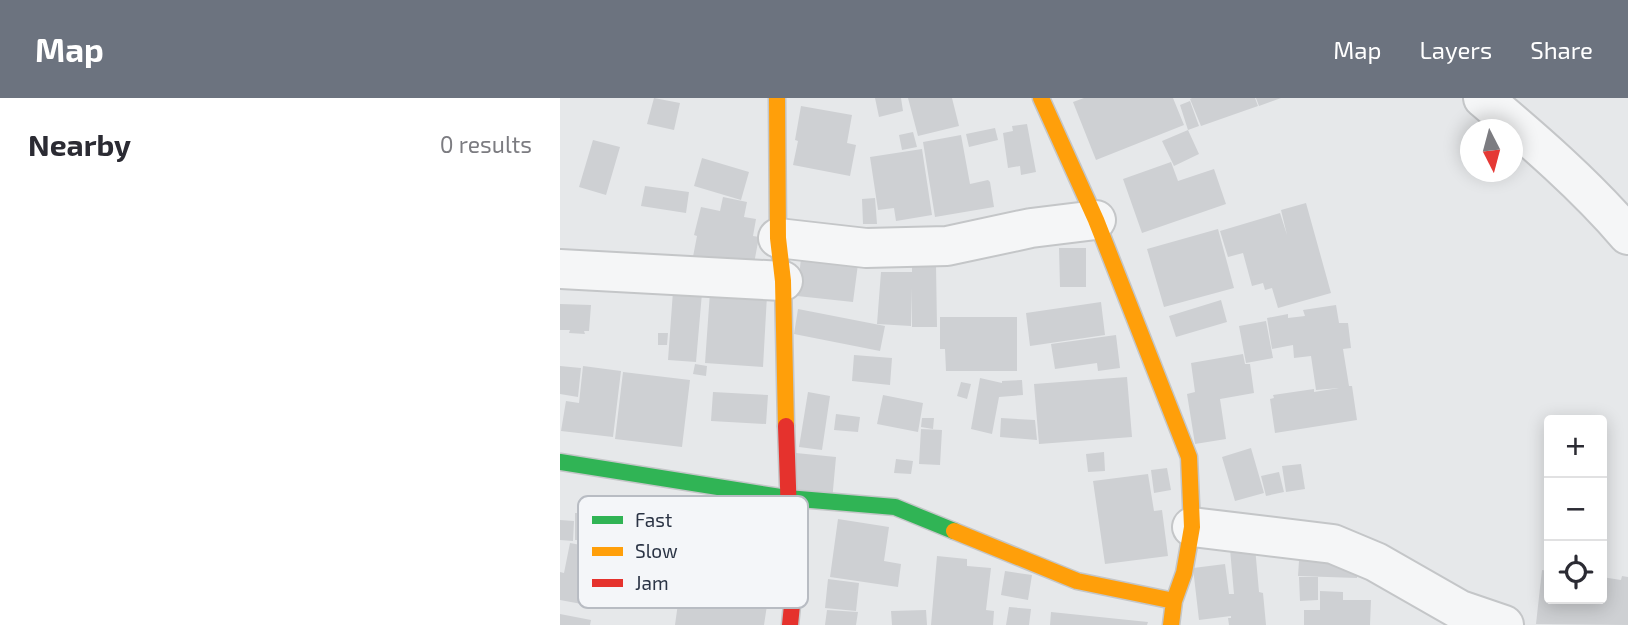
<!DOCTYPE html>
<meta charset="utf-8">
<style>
body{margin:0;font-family:"Exo 2",sans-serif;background:#f2f2f3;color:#2b2b33}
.controls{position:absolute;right:21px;bottom:21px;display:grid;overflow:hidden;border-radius:7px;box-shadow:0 4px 18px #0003}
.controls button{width:63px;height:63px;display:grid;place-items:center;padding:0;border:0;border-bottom:2px solid #e1e1e2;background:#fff;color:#2b2b33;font:35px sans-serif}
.compass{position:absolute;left:900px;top:21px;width:63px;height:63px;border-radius:50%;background:#fff;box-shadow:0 4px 18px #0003;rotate:174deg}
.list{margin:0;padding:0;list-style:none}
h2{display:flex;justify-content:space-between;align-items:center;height:91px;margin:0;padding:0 28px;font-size:30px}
h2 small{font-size:23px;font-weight:400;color:#7c7c81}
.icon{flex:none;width:38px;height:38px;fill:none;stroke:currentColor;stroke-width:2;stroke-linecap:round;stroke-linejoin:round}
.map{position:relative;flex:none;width:1068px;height:527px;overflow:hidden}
header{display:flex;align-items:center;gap:42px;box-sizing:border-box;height:98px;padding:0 35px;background:#6c737f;color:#fff}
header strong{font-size:33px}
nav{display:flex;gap:38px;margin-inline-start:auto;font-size:24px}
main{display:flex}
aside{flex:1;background:#fff}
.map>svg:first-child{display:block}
</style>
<header>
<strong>Map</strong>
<nav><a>Map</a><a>Layers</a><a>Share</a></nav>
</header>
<main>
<aside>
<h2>Nearby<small>0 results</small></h2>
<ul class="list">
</ul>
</aside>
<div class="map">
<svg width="1068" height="527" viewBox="0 0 1068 527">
<rect width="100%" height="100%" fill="#e6e8ea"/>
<!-- building -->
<path fill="#ced0d3" d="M94,0L120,5L114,32L87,26Z
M315,0H341L343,13L319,19Z
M348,0H392L399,28L358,38Z
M524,0H613L624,27L536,62L513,4Z
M632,0H695L698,8L641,28L630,1Z
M696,0H721L699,8Z
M630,3L639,28L628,32L620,7Z
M241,8L292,17L287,45L296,47L290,78L233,67L238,43L235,42Z
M467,26L476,74L461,77L460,68L448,70L443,35L453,33L452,28Z
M435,30L438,42L409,49L406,36Z
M628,32L639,56L614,68L602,43Z
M353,34L357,49L342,52L339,37Z
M401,37L410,86L428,82L430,84L434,109L375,119L363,44Z
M33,42L60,49L46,97L19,89Z
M362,51L372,117L336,123L334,110L318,112L310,59Z
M142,60L189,74L181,102L134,88Z
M611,64L618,83L654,71L666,106L582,135L563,81Z
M85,88L129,94L126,115L81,108Z
M163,99L187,104L184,119L196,121L193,138L199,139L192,176L132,164L137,138L134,137L141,109L160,113Z
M315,100L317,126H303L302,101Z
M746,105L771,195L718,210L712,190L705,192L703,185L692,188L683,155L668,159L660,133L720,115L727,137L721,112Z
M658,131L674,190L604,209L587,151Z
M499,150H526V189H500Z
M241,160L298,166L293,204L237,198Z
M376,167L377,229H352V190L351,228L317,226L321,174H352V168Z
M113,193L142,195L136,264L108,262Z
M150,194L207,197L203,269L145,265Z
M661,202L667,224L616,239L609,218Z
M541,204L545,237L470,248L466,215Z
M0,206L31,207L29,233H24L25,236L9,235L10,232H0Z
M776,207L779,225H788L791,250L783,251L789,288H792L797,322L715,335L710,301L714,300L713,297L754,291V294L779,290L756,292L751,258L734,260L733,247L712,251L707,220L728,216V220L745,218L743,212Z
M238,211L325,228L320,253L234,236Z
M380,219H457V273H386L385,251H380Z
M706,223L713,260L686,265L679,228Z
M98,235H108L107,247H98Z
M556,237L560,270L538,273L537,265L495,271L491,246Z
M683,256L685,266H690L694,295L660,301L666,341L635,346L627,296L635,294L631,265Z
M294,257L332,260L330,287L292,283Z
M135,266L147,268L146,278L133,276Z
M0,268L21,270L18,299L0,296Z
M23,268L61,273L53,339L1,333L6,303L19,305Z
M63,274L130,282L122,349L55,341Z
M567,279L572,339L479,346L474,286Z
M420,280L442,285V283L462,282L463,297L439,299L432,336L411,331Z
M401,284L411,286L407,301L397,298Z
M153,294L208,297L206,326L151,323Z
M248,294L270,298L262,352L239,349Z
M323,297L363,305L358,334L317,326Z
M276,316L300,319L298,334L274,332Z
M362,320H374L373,331L361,329Z
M441,320L475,322L477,342L440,339Z
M361,331L382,332L380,367L359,366Z
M691,350L704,395L675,403L662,359Z
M544,354L545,373L528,374L526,356Z
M236,355L276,359L272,403L232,400Z
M336,361L353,363L351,376L334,375Z
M741,366L745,391L726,394L722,368Z
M607,370L611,392L594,395L591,372Z
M719,374L724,394L706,398L701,378Z
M588,376L594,413L602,412L608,458L545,466L533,383Z
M15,415L42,416L41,443L15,442Z
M278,421L329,429L324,463L341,466L338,489L270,479Z
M0,422L14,423L13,443L0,442Z
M10,445L37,450L27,507L0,502V474L4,475Z
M740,448L797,476V480L738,478Z
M695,449L699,494L703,495L706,527H669L668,520H671V518L639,522L633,470L665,466L669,496H674L670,451Z
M377,458L407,461V468L431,470L426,512L434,513L433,527H371Z
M123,469L211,481L204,527H115Z
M982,472L989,473V501H1042V479L1061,482L1062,478L1068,479V527L976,526Z
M445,473L472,477L468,502L441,497Z
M739,479H758V502L740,503Z
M268,481L299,485L296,513L265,510Z
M760,493L783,494V502H811L810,527H744V512H760Z
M449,509L471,511L469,527H446Z
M267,512L298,514L296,527H265Z
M366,512L367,527H332L331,513Z
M491,514L588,524L587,527H490Z
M0,516L31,522L30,527H0Z"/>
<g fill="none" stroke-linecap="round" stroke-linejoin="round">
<defs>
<path id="street" d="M923,0C974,43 1025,87 1068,137
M218,140L306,150L387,148L471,130L536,122
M0,171L223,183
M632,429L773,446L816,464L900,512L944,527"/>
<path id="fast" d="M0,364L227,400L335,409L394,433"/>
<path id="slow" d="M217,0L218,140L223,183L226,328
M481,0L536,122L629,359L632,429L624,475L614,503L611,527
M394,433L517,483L614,503"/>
<path id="jam" d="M226,328L232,507L230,527"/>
</defs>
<!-- street casing -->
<use href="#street" stroke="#c4c6c8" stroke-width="42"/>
<!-- fast casing -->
<use href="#fast" stroke="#c4c6c8" stroke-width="19"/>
<!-- slow casing -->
<use href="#slow" stroke="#c4c6c8" stroke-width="19"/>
<!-- jam casing -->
<use href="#jam" stroke="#c4c6c8" stroke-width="19"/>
<!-- street -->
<use href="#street" stroke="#f5f6f7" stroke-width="38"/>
<!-- fast -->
<use href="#fast" stroke="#30b455" stroke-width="16"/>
<!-- slow -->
<use href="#slow" stroke="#ff9f0a" stroke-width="16"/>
<!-- jam -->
<use href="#jam" stroke="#e5322d" stroke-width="16"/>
</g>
<!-- legend -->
<rect x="18" y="398" width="230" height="112" rx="10" fill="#f4f6f9" stroke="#b8bcc3" stroke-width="2"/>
<rect x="32" y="418" width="31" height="8" fill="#30b455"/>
<rect x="32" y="449" width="31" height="9" fill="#ff9f0a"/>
<rect x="32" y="481" width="31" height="8" fill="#e5322d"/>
<g font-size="19" fill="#2b3445">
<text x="75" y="429">Fast</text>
<text x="75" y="460">Slow</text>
<text x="75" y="492">Jam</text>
</g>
</svg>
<div class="controls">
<button>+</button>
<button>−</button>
<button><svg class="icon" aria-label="locate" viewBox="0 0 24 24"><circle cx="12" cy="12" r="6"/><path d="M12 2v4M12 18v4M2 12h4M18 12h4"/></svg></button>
</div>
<svg class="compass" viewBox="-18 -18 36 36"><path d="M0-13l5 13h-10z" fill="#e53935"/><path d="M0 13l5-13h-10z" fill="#7c7c81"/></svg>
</div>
</main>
